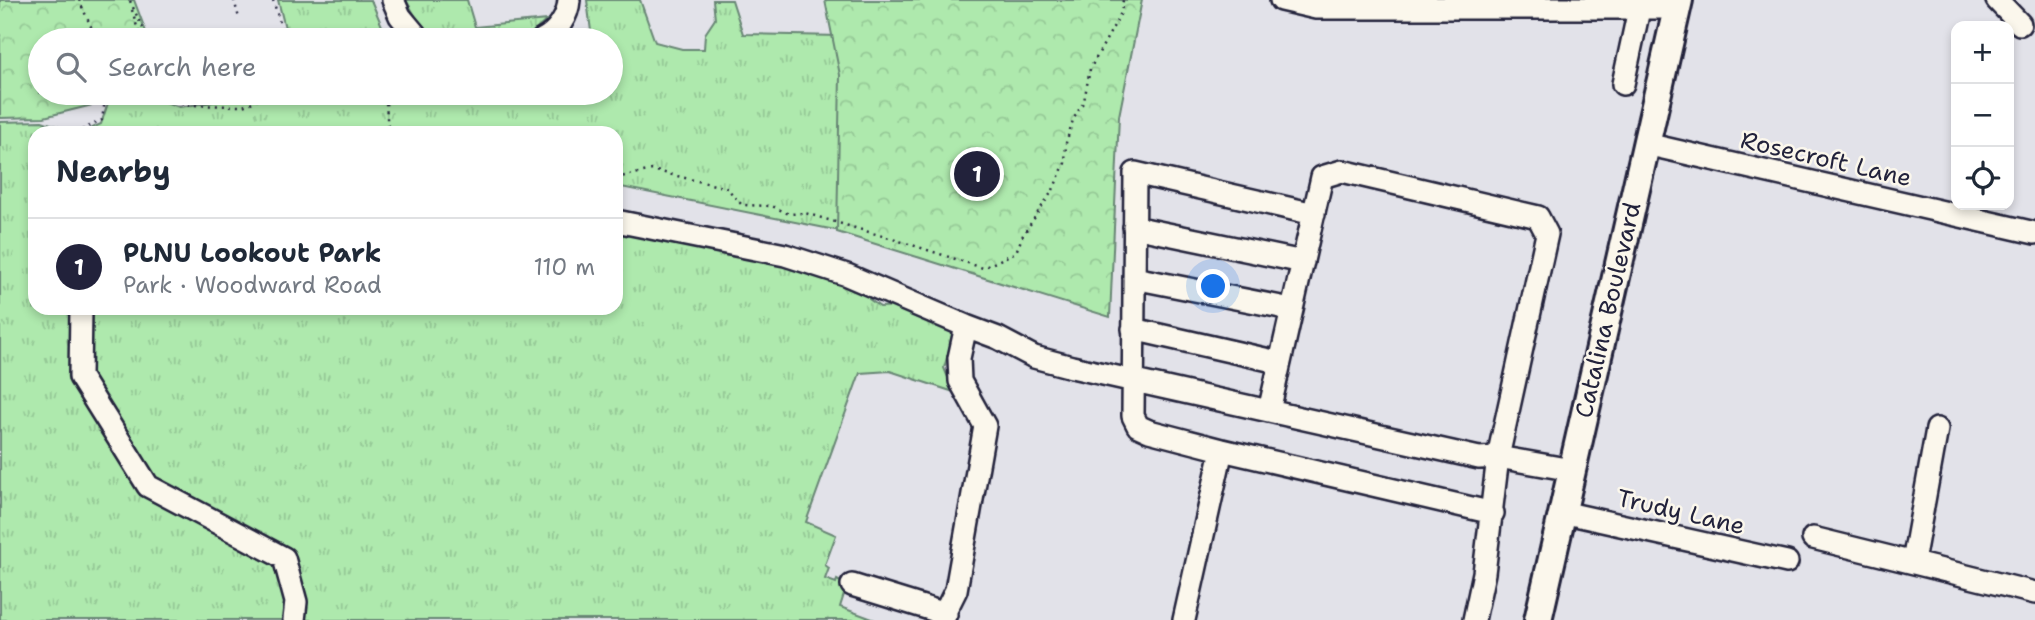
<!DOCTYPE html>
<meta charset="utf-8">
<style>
body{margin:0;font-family:"Shantell Sans",sans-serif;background:#f2f2f3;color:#1f2937}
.controls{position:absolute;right:21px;top:21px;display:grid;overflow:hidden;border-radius:14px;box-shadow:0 4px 10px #0003}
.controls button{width:63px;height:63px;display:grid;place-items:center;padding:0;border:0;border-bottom:2px solid #e0e1e3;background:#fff;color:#1f2937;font:35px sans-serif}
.you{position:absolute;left:1214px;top:287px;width:24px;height:24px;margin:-18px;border:5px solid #fff;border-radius:50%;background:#1a73e8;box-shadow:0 0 0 10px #1a73e833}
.badge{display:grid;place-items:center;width:46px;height:46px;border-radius:50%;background:#22223b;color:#fff;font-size:23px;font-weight:700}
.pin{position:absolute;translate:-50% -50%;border:4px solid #fff;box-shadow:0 2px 7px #0006}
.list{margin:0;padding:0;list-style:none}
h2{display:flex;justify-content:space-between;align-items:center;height:91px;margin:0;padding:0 28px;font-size:30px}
h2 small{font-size:23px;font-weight:400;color:#747a83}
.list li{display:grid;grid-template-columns:46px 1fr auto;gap:21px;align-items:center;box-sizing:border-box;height:98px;padding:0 28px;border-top:2px solid #e0e1e3}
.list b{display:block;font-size:26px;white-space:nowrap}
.list p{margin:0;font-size:23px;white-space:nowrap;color:#747a83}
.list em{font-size:23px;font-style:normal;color:#747a83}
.icon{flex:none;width:38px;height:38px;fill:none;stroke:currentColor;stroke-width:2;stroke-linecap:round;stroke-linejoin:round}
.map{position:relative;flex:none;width:2035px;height:620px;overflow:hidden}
.search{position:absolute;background:#fff;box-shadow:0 4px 10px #0003;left:28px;top:28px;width:595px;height:77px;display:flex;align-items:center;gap:18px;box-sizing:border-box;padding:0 24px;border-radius:38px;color:#747a83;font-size:26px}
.panel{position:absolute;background:#fff;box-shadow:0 4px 10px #0003;left:28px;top:126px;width:595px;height:189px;border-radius:21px}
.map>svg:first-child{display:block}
</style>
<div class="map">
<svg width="2035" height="620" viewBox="0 0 2035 620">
<defs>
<pattern id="grass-tufts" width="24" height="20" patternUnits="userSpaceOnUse" patternTransform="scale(1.75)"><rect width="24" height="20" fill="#aee9ad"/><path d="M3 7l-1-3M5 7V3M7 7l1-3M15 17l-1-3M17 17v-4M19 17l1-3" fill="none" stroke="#95c896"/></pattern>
<pattern id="park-crowns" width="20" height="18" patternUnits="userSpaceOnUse" patternTransform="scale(1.75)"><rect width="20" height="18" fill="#aee9ad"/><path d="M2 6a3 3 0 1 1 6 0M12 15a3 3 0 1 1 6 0" fill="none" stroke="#95c896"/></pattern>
</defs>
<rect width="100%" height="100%" fill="#e2e2e9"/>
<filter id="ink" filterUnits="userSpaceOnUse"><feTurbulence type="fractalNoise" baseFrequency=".0143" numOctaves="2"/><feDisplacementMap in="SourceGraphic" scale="14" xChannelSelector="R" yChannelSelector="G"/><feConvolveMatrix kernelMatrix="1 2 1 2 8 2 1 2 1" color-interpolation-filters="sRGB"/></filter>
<g filter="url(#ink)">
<!-- grass -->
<path fill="url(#grass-tufts)" stroke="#688674" stroke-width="2" d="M278,0H371L384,31L394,40H288Z
M406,0H467L475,27L547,20L530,35L508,40H448L421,26Z
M587,0H640L655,42L682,49H704L705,34L715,19L713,0H732L743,34L841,36L840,231L616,186V133H97L88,130L101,124L108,103V93H151L152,97L179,107L247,97L255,93H611V40H580L591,31Z
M42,121L76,133H35V308H76L72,346L130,475L278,561L289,620H0V122Z
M616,227L814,267L870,289L869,299L880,307L901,306L953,329V336L944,368L954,392L890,371L860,373L806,522L836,535L825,565L829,568L825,579L836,583L837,580L847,585L840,607L875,620H304V601L299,571L288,552L267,535L175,496L149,472L86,367L85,308H616Z"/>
<!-- park -->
<path fill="url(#park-crowns)" stroke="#688674" stroke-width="2" d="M0,0H134L149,40H40V93H141L44,117L0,118Z
M825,0H1142L1119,116L1110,317L837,232L840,75Z"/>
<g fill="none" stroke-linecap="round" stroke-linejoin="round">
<defs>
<path id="minor" d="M393,0L400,16L420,40
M1281,0L1316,8H1677
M1997,0L2020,24
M542,40C557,33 568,16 569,0
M1623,84L1641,0
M1646,144L2035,233
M1314,214L1135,173L1133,416L1138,426L1149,431L1222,450L1493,513
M616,221L785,255L847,275L966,326
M1134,227L1303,262
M1134,278L1291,309
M81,308L80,377L148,486L284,558L296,602L294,620
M1133,329L1278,362
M1269,411L1322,177L1342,171L1538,217L1547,234L1498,457L1484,573L1474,620
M1562,512L1787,562
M1813,538L2035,593
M1913,562L1937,429
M852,585L946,614
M941,620L956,590L985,426L960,381L959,358L966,326L998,338L1034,357L1072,367L1479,458L1498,457L1572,470
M1184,620L1222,450"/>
<path id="major" d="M1538,620L1679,0"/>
</defs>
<!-- minor casing -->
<use href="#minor" stroke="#22223b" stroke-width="26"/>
<!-- major casing -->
<use href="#major" stroke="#22223b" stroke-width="32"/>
<!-- path -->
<path stroke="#22223b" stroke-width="2.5" stroke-dasharray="2 5" stroke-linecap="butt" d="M79,0L97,40
M234,0L239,18
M273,0L285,40
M130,1L144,31L154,40
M132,10L141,40
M238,34L240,40
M155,93L188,105L243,106L275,93
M377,93L386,102L388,133
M82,130L102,120L106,93
M616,178L652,170L727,188L742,205L772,206L789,214L805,213L906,243L983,268L1016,252L1023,235L1053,190L1065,163L1066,143L1073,120L1084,101L1090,69L1121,13L1123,0"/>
<!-- minor -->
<use href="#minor" stroke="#fbf7ec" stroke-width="21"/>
<!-- major -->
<use href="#major" stroke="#fbf7ec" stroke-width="26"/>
</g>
</g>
<g text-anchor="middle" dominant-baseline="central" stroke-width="5" stroke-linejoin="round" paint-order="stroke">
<!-- street labels -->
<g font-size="24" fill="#22223b" stroke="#fbf7ec">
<text transform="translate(1826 159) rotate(13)">Rosecroft Lane</text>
<text transform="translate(1608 310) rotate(-77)">Catalina Boulevard</text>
<text transform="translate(1681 512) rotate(13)">Trudy Lane</text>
</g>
</g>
</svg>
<div class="controls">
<button>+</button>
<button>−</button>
<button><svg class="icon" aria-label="locate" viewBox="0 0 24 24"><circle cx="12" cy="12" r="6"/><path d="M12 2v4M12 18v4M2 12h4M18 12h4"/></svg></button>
</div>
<div class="you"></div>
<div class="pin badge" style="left:977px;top:174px">1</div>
<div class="search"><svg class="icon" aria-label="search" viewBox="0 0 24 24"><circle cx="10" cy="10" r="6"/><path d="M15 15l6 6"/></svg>Search here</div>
<section class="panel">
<h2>Nearby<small></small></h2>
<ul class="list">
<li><span class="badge">1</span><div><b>PLNU Lookout Park</b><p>Park · Woodward Road</p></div><em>110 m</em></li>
</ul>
</section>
</div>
